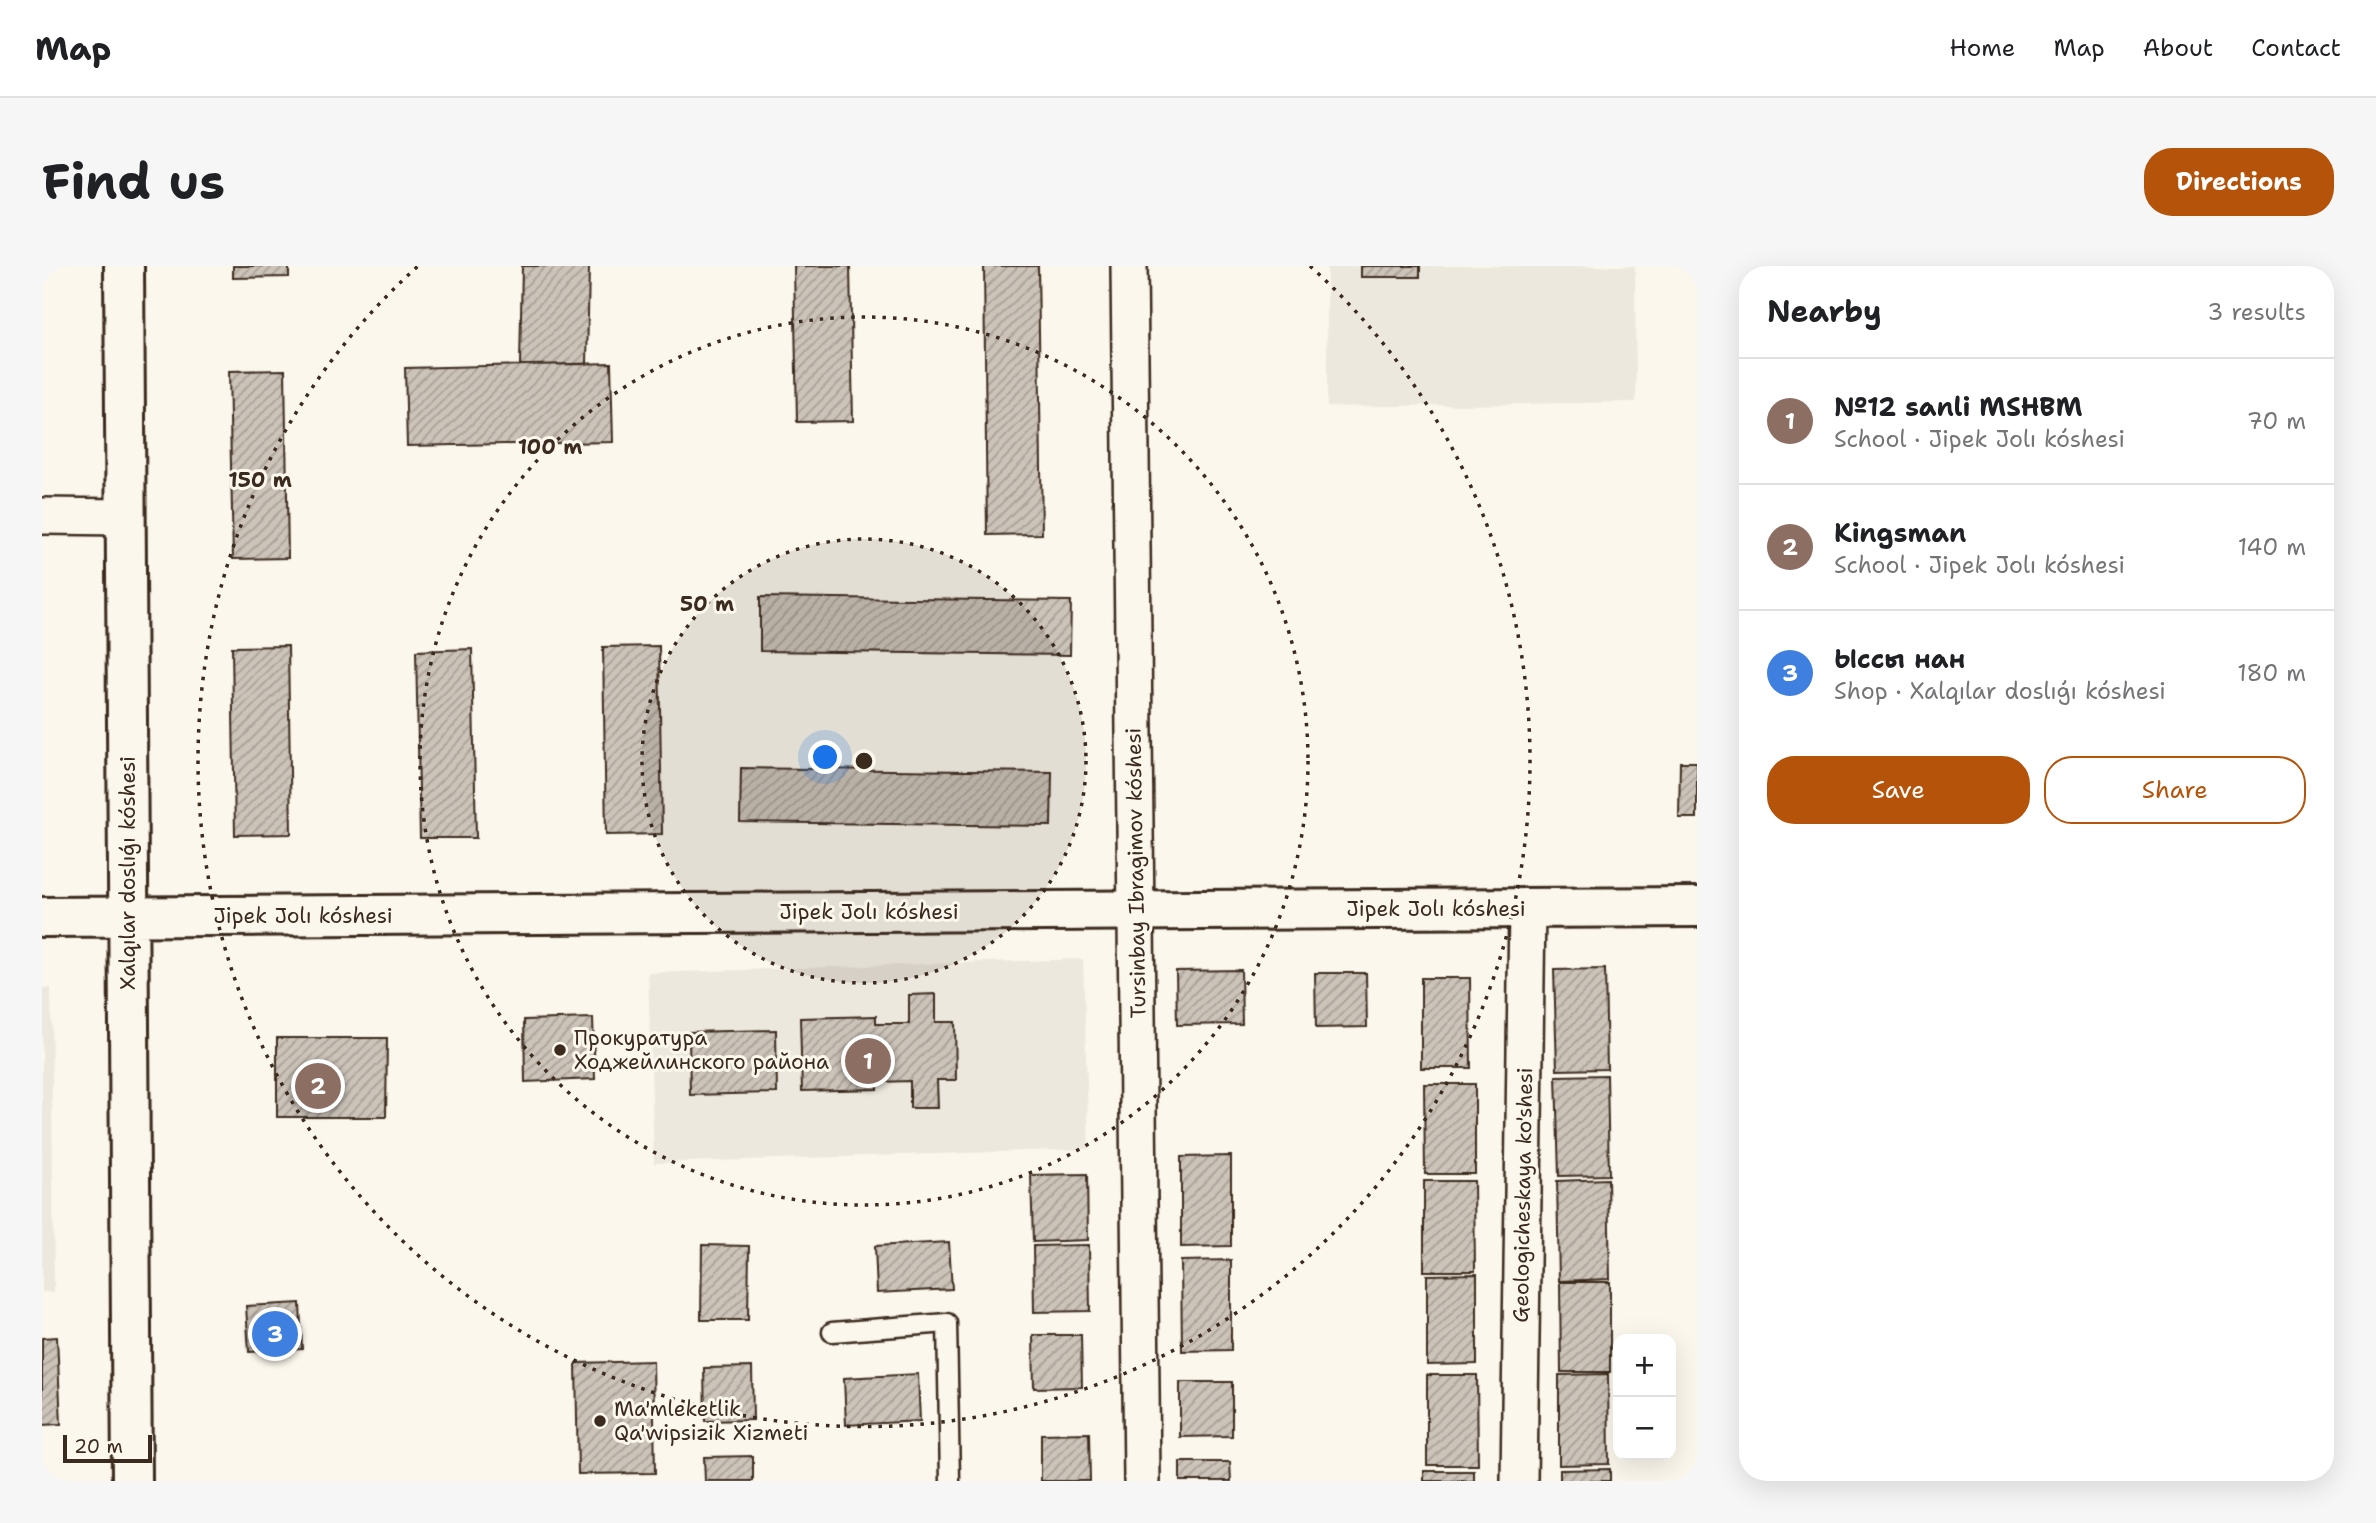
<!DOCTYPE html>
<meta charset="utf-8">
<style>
body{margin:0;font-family:"Shantell Sans",sans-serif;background:#f6f6f6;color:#202124}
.controls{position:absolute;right:21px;bottom:21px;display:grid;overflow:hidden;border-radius:14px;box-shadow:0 7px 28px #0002}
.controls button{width:63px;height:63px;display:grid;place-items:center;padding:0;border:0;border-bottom:2px solid #e0e0e0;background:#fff;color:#202124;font:35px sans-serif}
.scale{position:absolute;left:21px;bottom:18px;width:89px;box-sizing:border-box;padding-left:7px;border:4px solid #3b2a1e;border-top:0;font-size:19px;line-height:24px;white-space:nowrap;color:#3b2a1e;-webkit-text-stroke:5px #fbf7ec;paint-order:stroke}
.you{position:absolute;left:784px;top:492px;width:24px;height:24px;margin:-18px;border:5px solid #fff;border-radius:50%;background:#1a73e8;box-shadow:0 0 0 10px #1a73e833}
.badge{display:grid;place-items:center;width:46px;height:46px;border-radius:50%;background:#b45309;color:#fff;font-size:23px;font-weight:700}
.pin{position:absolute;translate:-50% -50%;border:4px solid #fff;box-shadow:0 2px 7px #0006}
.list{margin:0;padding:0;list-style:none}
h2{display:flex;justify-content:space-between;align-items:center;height:91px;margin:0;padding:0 28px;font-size:30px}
h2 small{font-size:23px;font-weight:400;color:#757577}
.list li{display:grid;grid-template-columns:46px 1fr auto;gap:21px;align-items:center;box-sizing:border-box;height:126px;padding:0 28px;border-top:2px solid #e0e0e0}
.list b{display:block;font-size:26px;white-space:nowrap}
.list p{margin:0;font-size:23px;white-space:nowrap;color:#757577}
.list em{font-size:23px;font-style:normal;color:#757577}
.actions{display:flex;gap:14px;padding:21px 28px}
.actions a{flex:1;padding:16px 0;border:2px solid #b45309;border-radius:28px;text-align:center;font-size:24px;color:#b45309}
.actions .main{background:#b45309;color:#fff}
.map{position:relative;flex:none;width:1655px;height:1215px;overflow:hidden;border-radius:28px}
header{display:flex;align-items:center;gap:42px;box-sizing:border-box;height:98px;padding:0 35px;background:#fff;border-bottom:2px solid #e0e0e0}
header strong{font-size:33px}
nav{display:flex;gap:38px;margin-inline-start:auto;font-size:24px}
.intro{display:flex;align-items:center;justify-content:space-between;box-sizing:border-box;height:168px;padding:0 42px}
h1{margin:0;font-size:49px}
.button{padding:18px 32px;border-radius:28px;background:#b45309;color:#fff;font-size:24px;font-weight:700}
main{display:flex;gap:42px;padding:0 42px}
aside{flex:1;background:#fff;border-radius:28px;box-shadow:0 7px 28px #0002}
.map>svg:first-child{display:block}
</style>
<header>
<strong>Map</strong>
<nav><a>Home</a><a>Map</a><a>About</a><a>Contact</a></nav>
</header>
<div class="intro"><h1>Find us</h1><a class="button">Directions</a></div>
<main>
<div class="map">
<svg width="1655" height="1215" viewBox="0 0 1655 1215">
<defs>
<pattern id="building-hatch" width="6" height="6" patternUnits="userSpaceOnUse" patternTransform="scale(1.75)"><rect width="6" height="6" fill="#ccc4b9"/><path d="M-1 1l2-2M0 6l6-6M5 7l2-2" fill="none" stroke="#a79f96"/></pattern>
</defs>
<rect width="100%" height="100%" fill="#fbf7ec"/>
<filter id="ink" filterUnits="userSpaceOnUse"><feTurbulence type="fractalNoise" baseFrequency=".0143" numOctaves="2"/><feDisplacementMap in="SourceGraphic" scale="14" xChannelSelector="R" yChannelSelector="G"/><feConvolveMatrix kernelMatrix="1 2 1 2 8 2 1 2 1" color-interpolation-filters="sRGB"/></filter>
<g filter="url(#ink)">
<!-- built -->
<path fill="#ede8dd" d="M1285,0H1593L1594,136L1285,141Z
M1041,693L1047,883L612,897L606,707Z
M0,722H9L12,1026H0Z"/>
<!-- building -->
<path fill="url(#building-hatch)" stroke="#3b2a1e" stroke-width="2" d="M191,0H247V11L191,12Z
M480,0H547L545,98L478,99Z
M752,0H808L811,155L755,156Z
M942,0H996L1000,268L945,269Z
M1319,0H1378V11H1319Z
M569,97L571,176L365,180L363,102Z
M243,104L246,292L191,293L187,105Z
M718,331L1029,335L1028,389L718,385Z
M246,380L249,568L193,569L190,381Z
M617,380L620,568L564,569L561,381Z
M430,383L434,572H378L374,385Z
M1638,496H1655V552H1637Z
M699,502L1010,506L1009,560L698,556Z
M1563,703L1565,803L1515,804L1512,704Z
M1199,704L1200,758L1135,759L1134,705Z
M1273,707H1324L1325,761L1274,762Z
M1379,712H1428L1429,802H1379Z
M894,728V756H913L914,814H895L896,842H868V815L835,816V823L760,825L758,752L834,750V758H867V729Z
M551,752L553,813L483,816L482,754Z
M734,764L735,827L648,829L647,766Z
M235,772H345L344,851H235Z
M1565,809L1567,909L1517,910L1514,810Z
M1382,818H1433V908H1383Z
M1189,890V980L1139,981V891Z
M1045,908L1046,974L991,976L989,909Z
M1566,913L1568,1013L1517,1015L1515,915Z
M1382,915H1432L1433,1005H1382Z
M907,976L910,1023L835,1027L833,980Z
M660,979L707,980L706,1054H659Z
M1047,979L1048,1045L992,1046L991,980Z
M1189,994V1084L1140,1085L1139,995Z
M1435,1008V1098L1385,1099V1009Z
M1518,1016H1568V1106H1519Z
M258,1037L260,1083L207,1086L204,1040Z
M991,1069H1039L1040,1121L992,1122Z
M15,1071L19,1158L0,1159V1072Z
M611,1095L613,1207L536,1208L534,1097Z
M710,1101L711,1154L663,1155L662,1102Z
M876,1108L878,1155L804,1159L802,1112Z
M1566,1108L1567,1198L1517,1199V1109Z
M1385,1109H1435L1436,1199H1385Z
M1138,1116H1190V1170L1138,1171Z
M1047,1167L1048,1215H999V1168Z
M711,1190V1215H663L662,1191Z
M1138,1196H1188L1189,1215H1138Z
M1568,1203V1215H1518V1204Z
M1382,1205H1432V1215H1382Z"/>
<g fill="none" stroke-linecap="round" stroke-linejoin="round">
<defs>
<path id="lane" d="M790,1066L905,1057L908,1215"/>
<path id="street" d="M1087,0L1100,1215
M0,250L83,251
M1477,1215L1485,642"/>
<path id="secondary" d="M82,0L90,1215
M0,651L1655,641"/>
</defs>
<!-- lane casing -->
<use href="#lane" stroke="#3b2a1e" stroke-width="23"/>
<!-- street casing -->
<use href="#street" stroke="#3b2a1e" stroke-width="40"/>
<!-- secondary casing -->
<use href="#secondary" stroke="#3b2a1e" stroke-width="44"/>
<!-- lane -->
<use href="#lane" stroke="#fbf7ec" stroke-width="18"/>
<!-- street -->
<use href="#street" stroke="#fbf7ec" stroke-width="35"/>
<!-- secondary -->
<use href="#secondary" stroke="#fbf7ec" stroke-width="38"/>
</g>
</g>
<!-- distance rings -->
<circle cx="822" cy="495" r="222" fill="#3b2a1e" fill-opacity=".12"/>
<g fill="none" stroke="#3b2a1e" stroke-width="3.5" stroke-dasharray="3.5 7">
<circle cx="822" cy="495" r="222"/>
<circle cx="822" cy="495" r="444"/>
<path d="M1268 0A666 666 0 1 1 376 0"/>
</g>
<!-- markers -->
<g fill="#3b2a1e" stroke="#fbf7ec" stroke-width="2.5">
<circle cx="518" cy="784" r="7"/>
<circle cx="558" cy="1155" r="7"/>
</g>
<g text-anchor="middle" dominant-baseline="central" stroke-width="6" stroke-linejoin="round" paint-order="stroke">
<!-- street labels -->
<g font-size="21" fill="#3b2a1e" stroke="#fbf7ec">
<text transform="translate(86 607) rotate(-90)">Xalqılar doslıǵı kóshesi</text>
<text transform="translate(1094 607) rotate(-91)">Tursinbay Ibragimov kóshesi</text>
<text x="1394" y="643">Jipek Jolı kóshesi</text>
<text x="827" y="646">Jipek Jolı kóshesi</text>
<text x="261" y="650">Jipek Jolı kóshesi</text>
<text transform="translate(1481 929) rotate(-89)">Geologicheskaya ko'shesi</text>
</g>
<!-- poi labels -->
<g font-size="21" fill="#3b2a1e" stroke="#fbf7ec" text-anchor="start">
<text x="532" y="772">Прокуратура<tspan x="532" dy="24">Ходжейлинского района</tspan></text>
<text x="572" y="1143">Ma'mleketlik<tspan x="572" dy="24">Qa'wipsizik Xizmeti</tspan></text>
</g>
</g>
<circle cx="822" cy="495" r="10" fill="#3b2a1e" stroke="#fbf7ec" stroke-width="3.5"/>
<g font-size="21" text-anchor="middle" font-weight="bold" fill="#3b2a1e" stroke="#fbf7ec" stroke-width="6" stroke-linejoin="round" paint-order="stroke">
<text x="508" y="188">100 m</text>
<text x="218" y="221">150 m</text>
<text x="665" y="345">50 m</text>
</g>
</svg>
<div class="controls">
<button>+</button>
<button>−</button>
</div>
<div class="scale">20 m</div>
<div class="you"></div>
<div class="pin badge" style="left:826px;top:795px;background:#8d6e63">1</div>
<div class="pin badge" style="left:276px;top:820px;background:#8d6e63">2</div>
<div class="pin badge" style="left:233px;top:1068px;background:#3f7fe0">3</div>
</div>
<aside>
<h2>Nearby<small>3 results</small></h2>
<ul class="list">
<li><span class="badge" style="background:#8d6e63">1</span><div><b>№12 sanli MSHBM</b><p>School · Jipek Jolı kóshesi</p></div><em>70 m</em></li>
<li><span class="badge" style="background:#8d6e63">2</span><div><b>Kingsman</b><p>School · Jipek Jolı kóshesi</p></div><em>140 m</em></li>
<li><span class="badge" style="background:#3f7fe0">3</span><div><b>Ыссы нан</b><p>Shop · Xalqılar doslıǵı kóshesi</p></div><em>180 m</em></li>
</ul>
<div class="actions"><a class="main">Save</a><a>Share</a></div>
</aside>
</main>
